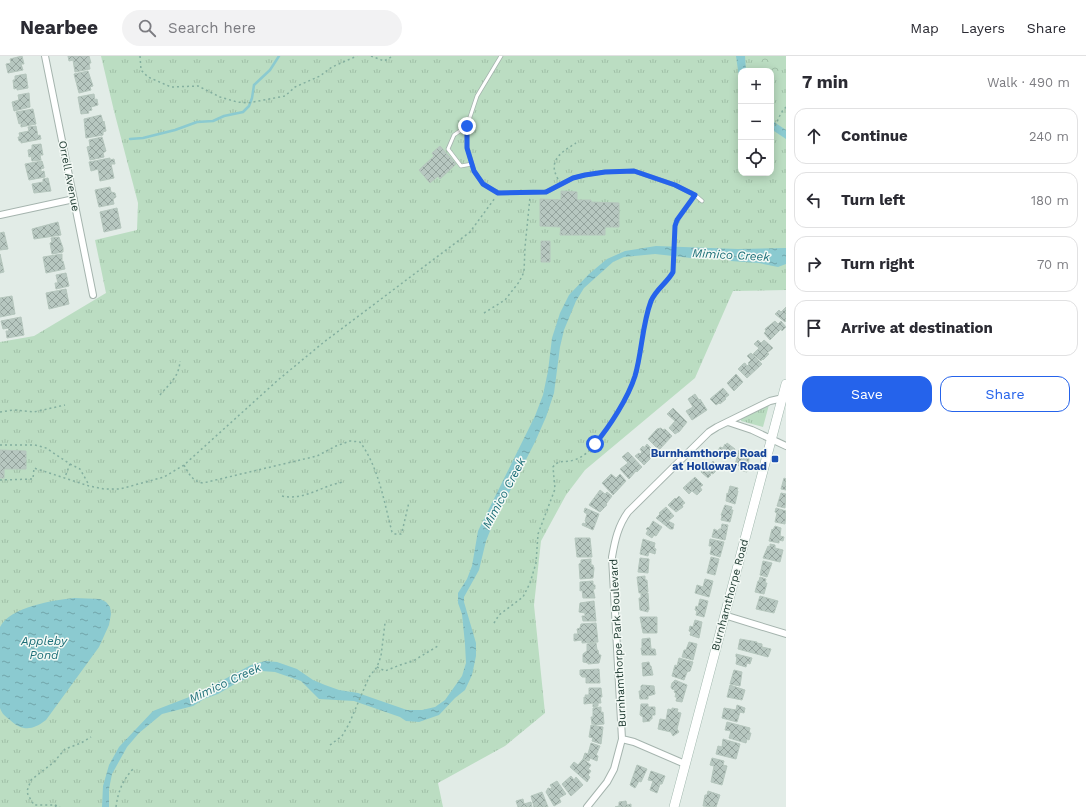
<!DOCTYPE html>
<meta charset="utf-8">
<style>
body{margin:0;font-family:"Work Sans",sans-serif;background:#f2f2f3;color:#2b2b33}
.controls{position:absolute;right:12px;top:12px;display:grid;overflow:hidden;border-radius:8px;box-shadow:0 2px 10px #0003}
.controls button{width:36px;height:36px;display:grid;place-items:center;padding:0;border:0;border-bottom:1px solid #e1e1e2;background:#fff;color:#2b2b33;font:20px sans-serif}
.stop{position:absolute;width:12px;height:12px;margin:-9px;border:3px solid #2563eb;border-radius:50%;background:#fff}
.stop.end{background:#2563eb;border-color:#fff;box-shadow:0 1px 4px #0008}
.list{margin:0;padding:0;list-style:none}
h2{display:flex;justify-content:space-between;align-items:center;height:52px;margin:0;padding:0 16px;font-size:17px}
h2 small{font-size:13px;font-weight:400;color:#7c7c81}
.list li{display:grid;grid-template-columns:26px 1fr auto;gap:12px;align-items:center;box-sizing:border-box;height:56px;margin:0 8px 8px;padding:0 8px;border:1px solid #e1e1e2;border-radius:12px}
.list b{display:block;font-size:15px;white-space:nowrap}
.list em{font-size:13px;font-style:normal;color:#7c7c81}
.actions{display:flex;gap:8px;padding:12px 16px}
.actions a{flex:1;padding:9px 0;border:1px solid #2563eb;border-radius:12px;text-align:center;font-size:14px;color:#2563eb}
.actions .main{background:#2563eb;color:#fff}
.icon{flex:none;width:22px;height:22px;fill:none;stroke:currentColor;stroke-width:2;stroke-linecap:round;stroke-linejoin:round}
.map{position:relative;flex:none;width:786px;height:751px;overflow:hidden}
header{display:flex;align-items:center;gap:24px;box-sizing:border-box;height:56px;padding:0 20px;background:#fff;border-bottom:1px solid #e1e1e2}
header strong{font-size:19px}
nav{display:flex;gap:22px;margin-inline-start:auto;font-size:14px}
.search{width:280px;height:36px;background:#f2f2f3;display:flex;align-items:center;gap:10px;box-sizing:border-box;padding:0 14px;border-radius:22px;color:#7c7c81;font-size:15px}
main{display:flex}
aside{flex:1;background:#fff}
.map>svg:first-child{display:block}
</style>
<header>
<strong>Nearbee</strong>
<div class="search"><svg class="icon" aria-label="search" viewBox="0 0 24 24"><circle cx="10" cy="10" r="6"/><path d="M15 15l6 6"/></svg>Search here</div>
<nav><a>Map</a><a>Layers</a><a>Share</a></nav>
</header>
<main>
<div class="map">
<svg width="786" height="751" viewBox="0 0 786 751">
<defs>
<pattern id="grass-tufts" width="24" height="20" patternUnits="userSpaceOnUse"><rect width="24" height="20" fill="#bbddc2"/><path d="M3 7l-1-3M5 7V3M7 7l1-3M15 17l-1-3M17 17v-4M19 17l1-3" fill="none" stroke="#a0bfa7"/></pattern>
<pattern id="forest-crowns" width="20" height="18" patternUnits="userSpaceOnUse"><rect width="20" height="18" fill="#bbddc2"/><path d="M2 6a3 3 0 1 1 6 0M12 15a3 3 0 1 1 6 0" fill="none" stroke="#a0bfa7"/></pattern>
<pattern id="water-ripples" width="26" height="14" patternUnits="userSpaceOnUse"><rect width="26" height="14" fill="#8bcad0"/><path d="M2 4q2-2 4 0t4 0M15 11q2-2 4 0t4 0" fill="none" stroke="#71a5aa"/></pattern>
<pattern id="building-cross-hatch" width="8" height="8" patternUnits="userSpaceOnUse"><rect width="8" height="8" fill="#b7c7c0"/><path d="M0 0l8 8M0 8l8-8" fill="none" stroke="#94a39d"/></pattern>
</defs>
<rect width="100%" height="100%" fill="#e2ece7"/>
<!-- grass -->
<path fill="url(#grass-tufts)" fill-rule="evenodd" d="M101,0H786V234L733,235L695,322L585,414L566,439L541,485L534,549L545,657L505,690L438,727L443,751H0V286L34,280L106,237L95,184L137,174L138,147L114,55ZM741,15H771V117H741Z
M770,345L763,371L741,365V359Z"/>
<!-- forest -->
<path fill="url(#forest-crowns)" d="M754,0H776L780,17L771,19V15H757Z"/>
<!-- water -->
<path fill="url(#water-ripples)" d="M736,0H745L746,15H741V35Z
M771,64L786,74V83L771,73Z
M656,190L738,193L786,192V208L778,211L759,207L731,205L720,200L691,202L655,198L624,201L613,206L584,232L576,245L564,274L560,291L554,337L546,361L535,386L492,470L486,485L479,514L464,541V546L476,587V600L472,619L465,634L455,642L439,659L419,666L406,665L400,661L354,645L319,643L301,625L275,616L262,615L233,629L218,638L204,643L193,650L162,658L139,677L127,691L112,718L109,733V751H102L103,730L109,709L119,691L153,655L197,638L251,609L265,605L277,606L297,613L313,624L325,629L339,634L358,637L407,654H422L435,651L445,644L462,620L466,607L465,588L462,558L458,547V537L467,523L472,510L478,475L535,360L543,339L548,315L552,282L560,257L569,239L589,218L607,203L625,195Z
M74,542L100,543L106,546L110,551L111,558L109,569L99,591L46,664C33,674 23,676 10,664C5,660 2,658 0,652V571C10,551 54,544 74,542Z"/>
<g fill="none" stroke-linecap="round" stroke-linejoin="round">
<!-- stream -->
<path stroke="#8bcad0" stroke-width="2.5" d="M130,83L143,82L175,74L197,66L213,65L224,60L243,56L249,50L252,42L254,29L270,14L279,0"/>
</g>
<!-- building -->
<path fill="url(#building-cross-hatch)" stroke="#b5c6bd" d="M22,0L24,8H21L23,14L8,17L6,8L11,7L10,3Z
M68,0H89L91,7H89L90,13L75,16L73,4L69,5Z
M88,15L93,30L90,31L91,34L79,37L74,18Z
M26,18L28,32L17,34V32L14,33L13,24H15V20Z
M29,37L30,51L14,55L12,46L19,44L18,39Z
M94,38L95,44L97,43L98,49L91,51L92,54L88,55L89,57L81,58L78,41Z
M33,53L36,68L21,71V67L19,68L16,56Z
M101,59L103,66L104,65L106,75L103,76V79L86,82L84,63Z
M36,70L38,80L40,79L41,83L21,87V85H19L18,81H20L19,77L29,75L28,71Z
M102,81L106,95L103,97L104,101L90,104L87,91L90,90L89,84Z
M41,88L43,99H40L41,104L32,105L31,100L29,101L28,94L32,93V89Z
M440,90L456,108L440,123L438,120L430,127L419,114L434,100L432,97Z
M110,102V104L114,103L115,108H111L114,122L100,125L98,113L91,115L89,106Z
M42,105L44,112L41,113V116L44,115L45,121L29,124L25,108Z
M48,122L51,135L34,137L32,128L43,126V123Z
M110,131L111,136L115,137L116,141L113,143L114,148L99,151L95,134Z
M561,135L577,136V144H591V146L619,147V171H605V179H560L561,171L540,170V143L561,144Z
M117,152L121,172L104,176L100,156Z
M58,166L61,179L34,183L32,173Z
M4,176L8,193L0,194V177Z
M59,181L63,192V196L52,198L50,187L52,186L51,182Z
M541,185H550V206H541Z
M0,198L4,216L0,217Z
M62,198V206L63,205L65,213L46,217L43,201Z
M66,217L69,230L56,233L55,227H58L56,219Z
M66,233L69,248L49,253L46,237Z
M12,240L15,258L0,261V242Z
M786,251V265L785,266L775,258L779,254L781,256Z
M21,261L24,279L7,282L6,275H9L8,272L3,273L1,265Z
M775,265L778,268L781,265L786,271L782,275L781,273L770,284L764,277L766,275L765,273Z
M758,284L761,287L764,284L773,292L767,297L769,298L763,304L762,303L761,305L753,298L759,292L754,288Z
M751,297L762,308L747,322L738,313L743,308L745,307L747,310L749,308L748,307L751,304L747,300Z
M736,318L743,326L734,335L727,327Z
M723,332L729,339L725,342L726,343L720,348L719,347L716,349L710,343Z
M695,338L699,344L700,343L707,354L692,364L686,355L693,351L688,343Z
M673,352L687,366L679,376H678L675,378L669,372L675,365L667,358Z
M661,372L663,374L665,373L672,380L659,394L648,383L657,373Z
M727,387L735,393L731,402L727,400L725,403L722,401L724,398L718,395L720,391L723,392L725,388L726,389Z
M647,388L656,397L644,409L635,400L639,397L640,398L642,396L640,393L643,390L644,392Z
M0,394L26,395V413H4V422H0Z
M739,394L750,397L747,416L739,414L740,410L735,409Z
M628,396L642,411L637,416L636,415L629,423L620,413L628,407L622,401Z
M713,405L718,410L714,413L716,415L713,418L711,417L710,418L711,419L708,422L701,416L706,411L705,409L708,406L710,408Z
M611,418L616,422L620,418L626,425L613,439L602,427Z
M695,421L703,429L700,431L702,434L697,439L692,435L689,438L683,432Z
M784,422L786,423V434L781,433Z
M730,430L738,432L737,435H738L735,448L726,445L727,437L728,438Z
M600,434L605,438L607,436L612,440L606,448L607,449L600,456L589,449Z
M781,437L786,438L785,452L777,450Z
M679,440L685,447L682,449L683,451L676,456L668,449L675,442L676,443Z
M725,449L732,451L731,454H733L730,466L721,464L722,460L721,459Z
M666,451L674,460L668,465L674,468L673,473H670L656,462L660,458L659,457Z
M585,452L599,458L593,474L582,469L583,467L585,468L586,466L585,465L587,458L584,456Z
M776,452L786,455L785,468L775,466L777,457L775,456Z
M653,465L662,471L656,480L654,479L652,482L646,478L648,474L646,473L648,471L649,472Z
M722,468L728,469L725,484L712,481L714,473L718,475L719,473H721Z
M775,470L781,472L780,480L784,481L783,485L779,484V487L769,485L772,473L773,474Z
M575,482H590L592,501H577Z
M643,483L655,487L654,492L656,493L655,498L649,496L648,500L640,498Z
M710,483L724,486L720,501L710,498L712,490H709Z
M770,488L775,489V492L783,494L780,506L763,502L768,490L770,491Z
M711,501L719,503L715,519L707,517Z
M640,502L649,503L648,517L638,516Z
M591,503V509H593L594,512L593,522L580,523L579,508L581,507V504Z
M763,505L772,507L767,521L760,519Z
M645,520V524H647L648,536L639,537L637,521Z
M760,521L766,523L765,527H767L764,538L755,536L758,525H759Z
M705,523L713,525L709,541L695,537L697,529L703,531Z
M593,525V529H595V533H593L595,542H583L582,534L580,535V526Z
M641,537H648L649,554H648V556L640,554L639,542H641Z
M760,540L778,545L774,557L756,553Z
M700,543L708,545L704,561L696,559L697,555L695,554L696,550L698,551Z
M594,545L596,565H583L582,560H585V557L579,556L580,547Z
M640,561H657V577H643Z
M695,564L702,566L699,582L690,579L691,576L689,575L690,570L693,571Z
M596,567L598,586L582,587V584L574,585V578H578L577,573L580,572L581,568Z
M650,582L651,593H655L656,599H642L641,592H642V583Z
M740,583L757,586V587L762,588V591L771,593L768,601L738,593Z
M689,586L697,588L693,604L682,601L684,594H686Z
M596,587L597,594H598L599,599H601L599,607L588,608V607L583,606V598L587,595V588Z
M736,598L752,602L750,608L747,607L746,611L736,608L737,601H736Z
M679,602L693,606L690,615L687,616L684,624L672,620L675,609L677,610Z
M649,606L650,610H651L653,619L643,620L642,607Z
M599,613L600,627H586V621H582L580,619V614Z
M734,614L742,616L740,630L730,628Z
M675,624L687,629L682,646L676,645L677,641H675L676,637L674,636L675,634L672,633L671,631L672,627Z
M642,629L654,630L655,638L648,640V643H640L639,635H641V630Z
M730,629L745,634L742,644L727,641Z
M589,632H601L602,641H600L601,647H598V650L593,651V647L584,648V641H586L585,639H589Z
M641,648H648V651H655V659H652V663H650V665L643,666V661L640,659Z
M737,649L745,652L744,657L740,656L737,666L722,662L724,652L736,654Z
M601,651V657L603,656L604,668L594,669V668H592L591,661H593V652Z
M672,652L678,653L677,656L681,657L677,673L679,676L673,680L671,676L658,673L660,663L666,664L668,653L672,654Z
M727,666L750,672L749,677H751L749,684L747,683L746,687L729,682L731,675L725,674Z
M591,669L603,671L601,688L592,685L593,682L589,681Z
M723,683L740,688L736,703L716,698L718,690L722,691Z
M591,687L600,690L596,699L598,700L597,705L590,702L589,705L583,703L585,697L588,698Z
M712,702L724,705L723,709L727,710L722,729L711,726L714,710L710,709Z
M583,703L591,709L588,713L591,715L588,719L590,721L587,726L570,711L574,706L578,709Z
M637,709L647,713L641,726L639,725L635,732L630,729Z
M651,715L665,720L662,728H660L657,737L650,734L653,725L648,724Z
M571,720L574,724L576,721L583,729L571,740L562,728Z
M557,725L566,738L559,742L561,746L554,750L546,736L548,732L551,733L552,732L550,729Z
M708,735L720,739L716,751L703,750L705,739H707Z
M542,736L548,751H534L531,740Z
M523,743L524,748L531,746L532,751H518L516,745Z
M626,745L627,749L631,748V751H615L619,750V746Z"/>
<g fill="none" stroke-linecap="round" stroke-linejoin="round">
<defs>
<path id="lane" d="M501,0L477,40L467,70V91L474,115L483,128L498,137L546,136L573,122L585,119L605,116L634,115L675,129L695,139L702,145
M467,70L454,79L448,93L461,110L472,108"/>
<path id="street" d="M45,0L93,239
M0,159L74,143
M728,366L752,374L786,390
M724,559L786,578
M622,683L634,686L685,708
M587,751L607,726L614,713L622,683L612,501C615,484 618,470 628,456L709,376L717,371L770,345L783,342"/>
<path id="secondary" d="M674,751L786,328"/>
</defs>
<!-- lane casing -->
<use href="#lane" stroke="#a5b4ae" stroke-width="4.5"/>
<!-- street casing -->
<use href="#street" stroke="#a5b4ae" stroke-width="8"/>
<!-- secondary casing -->
<use href="#secondary" stroke="#a1b8ae" stroke-width="10"/>
<!-- path -->
<path stroke="#83af9f" stroke-width="1.5" stroke-dasharray="2 3" stroke-linecap="butt" d="M140,0L141,14L148,21L171,31L198,30L220,41L237,46L248,47L285,40L295,31L320,20L332,11L357,0
M371,0L384,5L393,0
M771,79L781,57L786,51
M558,123C547,104 562,96 576,87
M484,257L505,244L519,226L524,216L525,191L530,141
M160,339C170,327 179,321 180,305
M0,356L14,354L34,356L65,349
M0,389H35L46,392L70,408L65,421
M70,408L80,413L89,429
M184,409C189,418 192,425 203,427L317,400L336,390L350,385L360,386C379,412 384,446 392,476L395,478H401L402,476L409,446
M0,424L33,423L34,412L89,430L104,433H120L164,421L184,409L278,324L324,286L470,176L495,142
M282,440C305,445 322,429 344,426
M494,567L499,559L523,541L530,527L536,507L538,478L555,433L553,411C558,403 566,407 574,404C587,400 596,388 603,378C615,361 629,340 635,319C642,295 642,269 651,245C656,233 667,227 673,216L675,170L677,164L692,142
M377,611L385,615L400,609L413,605L438,590
M330,689L342,680L349,668L369,621L377,611L381,600L385,567
M55,749L60,751
M56,751L55,749H34L28,739L27,735L31,724L54,706L65,693L81,687L91,681
M116,751C118,736 122,725 133,713"/>
<!-- lane -->
<use href="#lane" stroke="#fff" stroke-width="3"/>
<!-- street -->
<use href="#street" stroke="#fff" stroke-width="6"/>
<!-- secondary -->
<use href="#secondary" stroke="#fff" stroke-width="9"/>
</g>
<g fill="none" stroke-linecap="round" stroke-linejoin="round">
<!-- route -->
<path stroke="#2563eb" stroke-width="5" d="M467,70V92L474,115L483,128L498,137L546,136L573,122L585,119L605,116L634,115L675,129L695,139L677,164L675,170L673,216C667,227 656,233 651,245C642,269 642,296 635,320C628,342 610,370 595,388"/>
</g>
<!-- markers -->
<rect fill="#1a4fb4" stroke="#f3f9f5" stroke-width="1.5" x="771" y="399" width="8" height="8" rx="2"/>
<g text-anchor="middle" dominant-baseline="central" stroke-width="3" stroke-linejoin="round" paint-order="stroke">
<!-- street labels -->
<g font-size="11" fill="#223d34" stroke="#f3f9f5">
<text transform="translate(69 120) rotate(79)">Orrell Avenue</text>
<text transform="translate(730 539) rotate(-75)">Burnhamthorpe Road</text>
<text transform="translate(618 587) rotate(-93)">Burnhamthorpe Park Boulevard</text>
</g>
<!-- transit labels -->
<g font-size="11" font-weight="bold" fill="#164399" stroke="#f3f9f5" text-anchor="end">
<text x="767" y="397">Burnhamthorpe Road<tspan x="767" dy="13">at Holloway Road</tspan></text>
</g>
<!-- water labels -->
<g font-size="12" font-style="italic" fill="#1d6f78" stroke="#f3f9f5">
<text transform="translate(731 199) rotate(3)">Mimico Creek</text>
<text transform="translate(504 437) rotate(-62)">Mimico Creek</text>
<text x="44" y="585">Appleby<tspan x="44" dy="14">Pond</tspan></text>
<text transform="translate(225 627) rotate(-25)">Mimico Creek</text>
</g>
</g>
</svg>
<div class="controls">
<button>+</button>
<button>−</button>
<button><svg class="icon" aria-label="locate" viewBox="0 0 24 24"><circle cx="12" cy="12" r="6"/><path d="M12 2v4M12 18v4M2 12h4M18 12h4"/></svg></button>
</div>
<div class="stop" style="left:595px;top:388px"></div>
<div class="stop end" style="left:467px;top:70px"></div>
</div>
<aside>
<h2>7 min<small>Walk · 490 m</small></h2>
<ul class="list">
<li><svg class="icon" aria-label="ahead" viewBox="0 0 24 24"><path d="M12 20V5M6 11l6-6 6 6"/></svg><div><b>Continue</b></div><em>240 m</em></li>
<li><svg class="icon" aria-label="left" viewBox="0 0 24 24"><path d="M17 20v-9H6M10 6l-5 5 5 5"/></svg><div><b>Turn left</b></div><em>180 m</em></li>
<li><svg class="icon" aria-label="right" viewBox="0 0 24 24"><path d="M7 20v-9h11M14 6l5 5-5 5"/></svg><div><b>Turn right</b></div><em>70 m</em></li>
<li><svg class="icon" aria-label="arrive" viewBox="0 0 24 24"><path d="M6 21V4h12l-3 4 3 4H6"/></svg><div><b>Arrive at destination</b></div></li>
</ul>
<div class="actions"><a class="main">Save</a><a>Share</a></div>
</aside>
</main>
